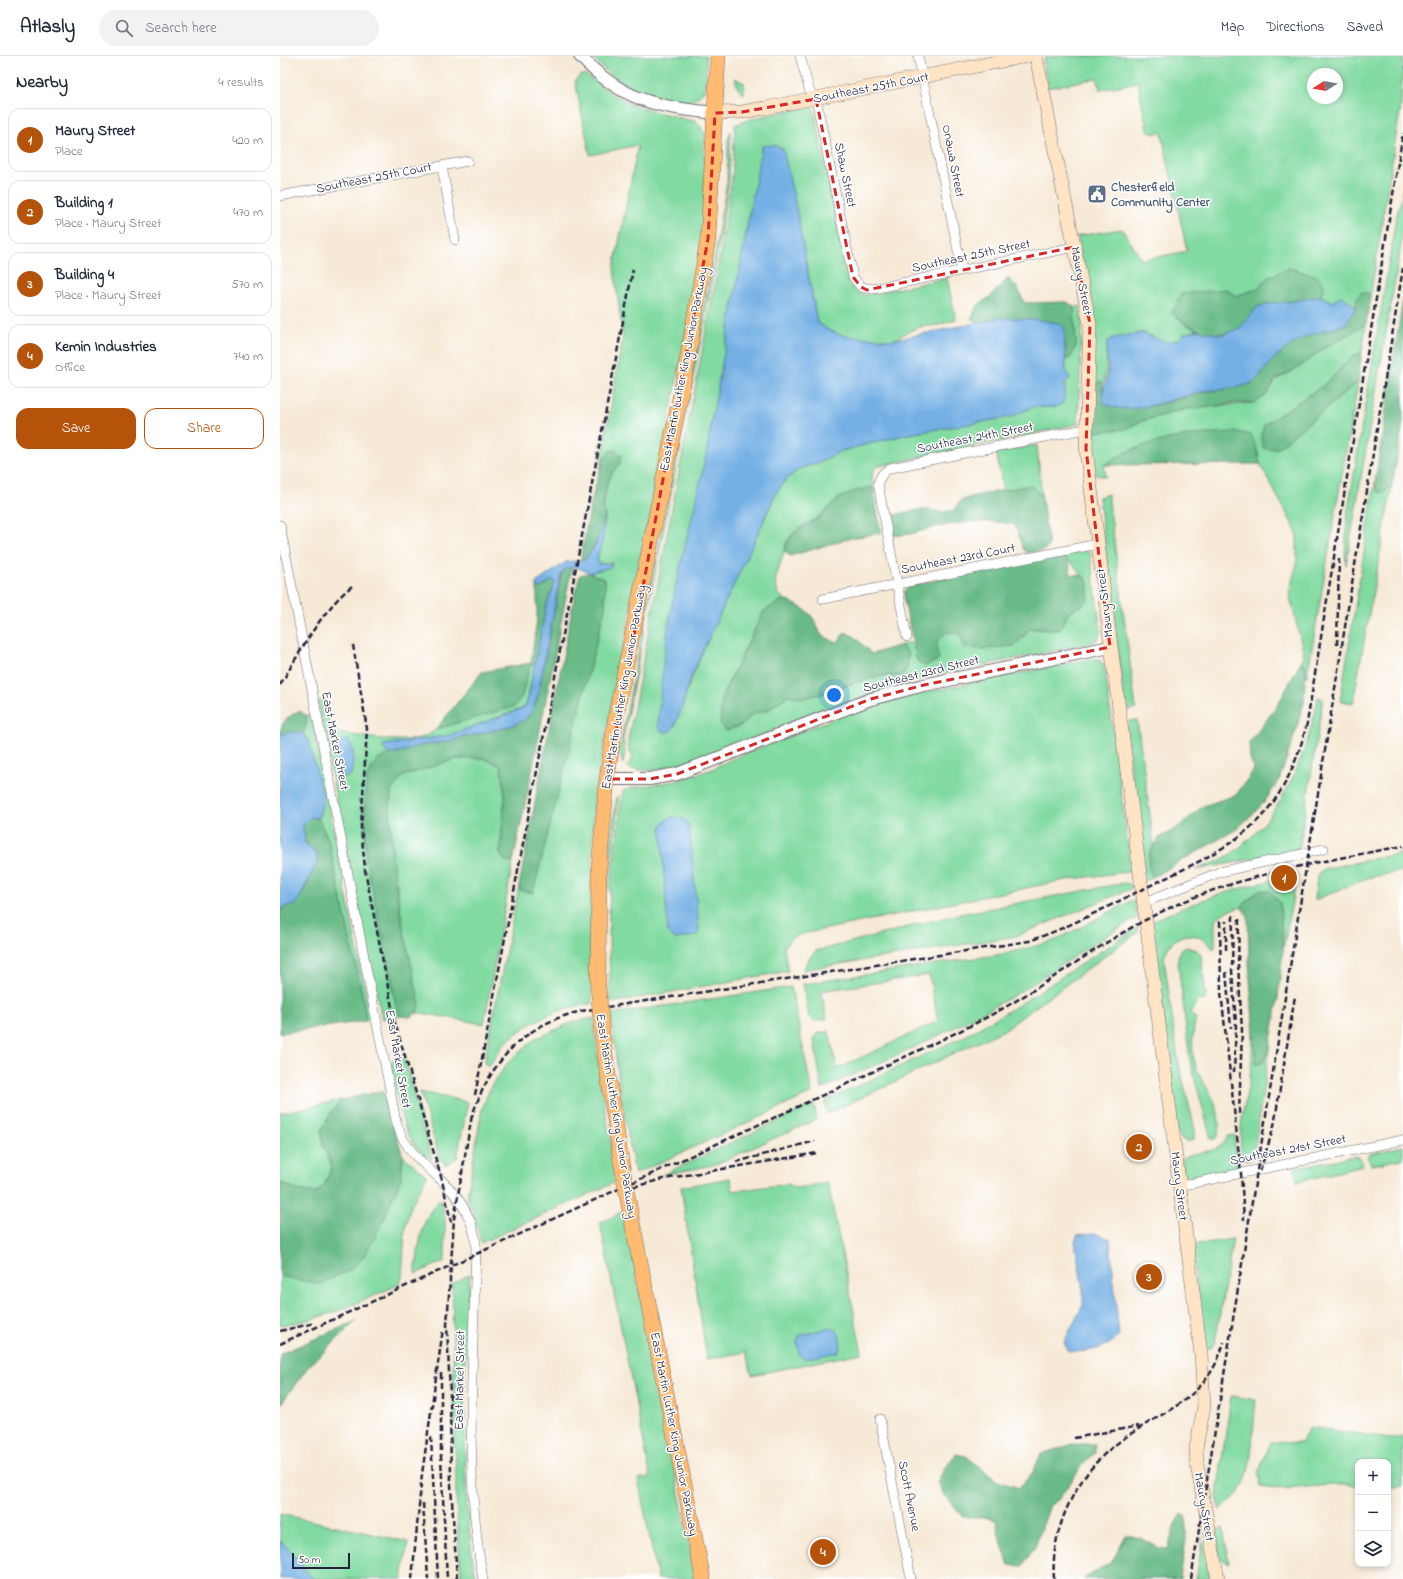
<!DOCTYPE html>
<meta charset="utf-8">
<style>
body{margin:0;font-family:"Indie Flower",sans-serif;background:#f2f2f3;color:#1f2937}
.controls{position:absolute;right:12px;bottom:12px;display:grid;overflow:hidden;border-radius:8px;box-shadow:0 2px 6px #0003}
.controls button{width:36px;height:36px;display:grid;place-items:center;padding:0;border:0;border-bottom:1px solid #e0e1e3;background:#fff;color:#1f2937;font:20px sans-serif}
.compass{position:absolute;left:1027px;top:12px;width:36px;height:36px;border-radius:50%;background:#fff;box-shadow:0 2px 6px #0003;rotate:259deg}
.scale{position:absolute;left:12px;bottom:10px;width:58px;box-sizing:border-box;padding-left:4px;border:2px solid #22223b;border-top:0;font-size:11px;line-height:14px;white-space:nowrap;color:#22223b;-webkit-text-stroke:3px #fff;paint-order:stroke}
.you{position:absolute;left:554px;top:639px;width:14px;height:14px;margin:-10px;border:3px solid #fff;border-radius:50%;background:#1a73e8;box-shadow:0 0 0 6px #1a73e833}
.badge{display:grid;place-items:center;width:26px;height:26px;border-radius:50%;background:#b45309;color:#fff;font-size:13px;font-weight:700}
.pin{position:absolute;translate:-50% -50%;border:2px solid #fff;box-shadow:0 1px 4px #0006}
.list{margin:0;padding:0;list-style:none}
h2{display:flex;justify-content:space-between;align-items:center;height:52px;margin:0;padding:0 16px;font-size:17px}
h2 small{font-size:13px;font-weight:400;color:#747a83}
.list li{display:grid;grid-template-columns:26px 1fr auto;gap:12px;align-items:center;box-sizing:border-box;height:64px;margin:0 8px 8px;padding:0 8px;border:1px solid #e0e1e3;border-radius:12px}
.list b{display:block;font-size:15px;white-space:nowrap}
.list p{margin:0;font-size:13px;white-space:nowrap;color:#747a83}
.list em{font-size:13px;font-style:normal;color:#747a83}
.actions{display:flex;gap:8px;padding:12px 16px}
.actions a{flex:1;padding:9px 0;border:1px solid #b45309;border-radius:12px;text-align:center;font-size:14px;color:#b45309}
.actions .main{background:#b45309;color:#fff}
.icon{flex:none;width:22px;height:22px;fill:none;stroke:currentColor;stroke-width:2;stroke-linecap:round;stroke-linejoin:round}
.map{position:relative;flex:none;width:1123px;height:1523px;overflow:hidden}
header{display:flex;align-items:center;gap:24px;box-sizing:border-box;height:56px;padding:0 20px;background:#fff;border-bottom:1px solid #e0e1e3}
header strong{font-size:19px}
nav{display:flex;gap:22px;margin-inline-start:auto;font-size:14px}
.search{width:280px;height:36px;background:#f2f2f3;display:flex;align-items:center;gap:10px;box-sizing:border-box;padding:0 14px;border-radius:22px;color:#747a83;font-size:15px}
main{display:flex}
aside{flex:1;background:#fff}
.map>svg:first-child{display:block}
</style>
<header>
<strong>Atlasly</strong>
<div class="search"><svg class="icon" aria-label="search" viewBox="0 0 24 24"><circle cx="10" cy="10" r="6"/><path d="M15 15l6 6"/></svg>Search here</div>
<nav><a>Map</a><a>Directions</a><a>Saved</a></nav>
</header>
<main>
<aside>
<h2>Nearby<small>4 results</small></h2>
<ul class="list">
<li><span class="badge">1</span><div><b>Maury Street</b><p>Place</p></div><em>420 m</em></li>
<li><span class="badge">2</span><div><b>Building 1</b><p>Place · Maury Street</p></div><em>470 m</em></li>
<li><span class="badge">3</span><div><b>Building 4</b><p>Place · Maury Street</p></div><em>570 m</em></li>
<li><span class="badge">4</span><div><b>Kemin Industries</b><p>Office</p></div><em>740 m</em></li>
</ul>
<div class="actions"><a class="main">Save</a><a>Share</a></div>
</aside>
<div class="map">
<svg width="1123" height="1523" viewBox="0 0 1123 1523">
<rect width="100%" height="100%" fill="#fff"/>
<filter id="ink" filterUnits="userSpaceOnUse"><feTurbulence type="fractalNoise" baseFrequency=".025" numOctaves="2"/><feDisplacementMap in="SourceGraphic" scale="8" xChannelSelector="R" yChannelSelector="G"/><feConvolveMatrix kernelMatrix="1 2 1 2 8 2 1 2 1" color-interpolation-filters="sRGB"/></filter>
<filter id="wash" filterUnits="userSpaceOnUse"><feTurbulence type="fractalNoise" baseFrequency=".012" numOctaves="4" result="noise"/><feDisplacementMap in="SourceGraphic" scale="16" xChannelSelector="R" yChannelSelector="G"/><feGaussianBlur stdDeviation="0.9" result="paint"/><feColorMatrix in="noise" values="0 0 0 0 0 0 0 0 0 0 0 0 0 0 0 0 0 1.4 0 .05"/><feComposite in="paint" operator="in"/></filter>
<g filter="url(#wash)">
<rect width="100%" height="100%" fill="#f6e9d5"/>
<!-- green -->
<path fill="#81daa0" stroke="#527e6e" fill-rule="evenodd" d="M311,0H426C426,9 428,22 425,31C416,61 358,36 341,26C330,19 320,10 311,0Z
M777,0H1123L1121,49L1090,242L1088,237L1077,241L1076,251L1067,244L1052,246L1041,240L1044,230L987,222L977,233L956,240L903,267L918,274C908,277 898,285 890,286C880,287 873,280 864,277C858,276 833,283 828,285C823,300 831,308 823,327L820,325L813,330L798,180L842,173L862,204L907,195L882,79L880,76L874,78L867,74L858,26L820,34L817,22L768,32L763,7L765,2ZM1033,18H1057V42H1033Z
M300,19H306L331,37L357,51L417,66L425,77L424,160L419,214L317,724L314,745L311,828L312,948C282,950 248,966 225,987C219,993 214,1003 209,1010L204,1007L239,830L241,835L294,670L325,552V523L309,517L331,511L332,507L319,508L317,502L320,493L325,460L323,454L327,429L334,413L326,399L319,419L343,281L334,212L358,89L310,99L295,25Z
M455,22L464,27V38L458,33Z
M530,50L534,53L569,227C574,235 578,238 587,239L667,222L676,263L659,269L638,271L613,284L564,280L548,274L537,266L515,146L482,90L431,369L427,400L391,554L383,608L395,670C420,589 462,516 495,439L505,424L519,413L542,405L561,395L628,378L731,361L752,351H776L785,337L786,303L791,301L796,290L794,251L800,250L802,268L798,368L599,410C590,414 592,423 593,431L579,434L558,443L536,463L517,473L507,485L495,525L498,537L504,543L484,555L442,640L443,673L448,674L462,669L474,657L487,655L508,639L523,642L541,638L580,625L601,620H621L627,612L628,598L621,589L634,586L637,605L655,591L659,583L667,576L744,581L749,573C760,572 769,575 779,574L790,555L803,549L807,524L783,498L805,494L810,496L821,575L818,583L808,588C743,602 676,612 613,631C563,646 516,666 468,684C443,694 370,725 347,711L353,701L352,698L349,696L348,683L438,212L452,124L455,69L471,63Z
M451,75L449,125L436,205L343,683L345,695L343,708L339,696L435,194L447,125L448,83Z
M1123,135V178L1066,509L1065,497L1067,460L1116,162Z
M1086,268L1082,296L1073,300L1044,329L1017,347L998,392L1078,326L1027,621L1026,609L1021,606L1024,599L1009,537L1017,507V477L980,408L977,394L824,409L826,421L814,418L811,373H844L862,365L906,353L974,347L986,339L996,324L1021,310L1041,294Z
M757,389L762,443L759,436L750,430L723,435L716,396Z
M1095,427L1098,436H1104L1112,430L1073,647L1060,645Z
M828,438L856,653L849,654L845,652L819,441Z
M810,603H817L823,607L825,614L851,813L846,816L785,824L522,878L511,882L504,892L508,915L330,947L329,861L330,829L343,735L351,732L396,725L430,714L452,703L578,653L626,640Z
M251,607L254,611L248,643L244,652L167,680L104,689L105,695L109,698L97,705L86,803L116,950L120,960L102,963L65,789L38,646L44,643L51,676C76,679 139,694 156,673L201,659L241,642Z
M1038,641L1043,643L1019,794L915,814C923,811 933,808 941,804C998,772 1027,702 1038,641Z
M26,659L31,660L91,964L86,965L83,943L48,783L38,762L41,755L23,677L26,670Z
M857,664L874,789C869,800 867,809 873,821L865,825L846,672L850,665Z
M203,702L221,710L225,740L220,798L226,805H233L204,968L141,957L133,958L137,956L113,808L110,755L111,735L123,720L176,703Z
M339,739L333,791L326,835H324L336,744Z
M1123,797V815L1087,822L1035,844L1037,820L1043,813Z
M1017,819L1003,894L1000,847L979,834L961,851L947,855L935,863V892H932C916,871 891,876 884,902L898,1004L915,1074L914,1083L908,1086L901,1083L897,1075L871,866C921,842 963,830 1017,819Z
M844,827L852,829L853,832L736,880L523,914L529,902L536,895L675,859Z
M855,843L857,862C813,885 774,916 731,941C670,976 606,1004 542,1033L534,983L536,978L549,975L557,1013L658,965L649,919L541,935L547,963L534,965L529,961L523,928L723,898L752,891L776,884Z
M858,871V876L724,974L547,1058L545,1045L685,980L737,950Z
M907,891L917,894L921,899L926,939L924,945L918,944L910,957L916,962C912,977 911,992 915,1007C921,1031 937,1037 939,1066C939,1073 940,1078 935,1083H931L910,1005L898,906C898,898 899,894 907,891Z
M511,931L532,1037L355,1118L340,1036L331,958Z
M313,962L321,1031L338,1125L201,1187L196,1165L187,1141L202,1053L211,1030L230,1004L255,983L293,966Z
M973,974L976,1009L983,1006L989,994L973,1103L963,1104C955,1074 968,1041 971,1011C972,999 972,986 973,974Z
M123,998L152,1103C121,1092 116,1034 111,1006L115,1001Z
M140,1036L188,1046L177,1102L165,1109L160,1103Z
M61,1044L51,1057L43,1090L52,1110L45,1128L36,1137L16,1134L0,1126V1057Z
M534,1048L537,1063L531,1066L434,1109L382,1119Z
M954,1079L957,1113L904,1123L902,1103C917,1092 939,1101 948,1080Z
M1123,1090V1103L1091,1109L1088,1100L1092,1097Z
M123,1100L147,1120L131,1150L125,1173L122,1221L120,1228C79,1246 45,1264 0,1269V1219L40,1228L121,1122Z
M1074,1100L1080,1102L1083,1110L1017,1126L1014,1112Z
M450,1122L453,1135L508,1128L516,1132L548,1127L582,1297L472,1319L466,1296L427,1303L401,1131Z
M161,1143L165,1163V1205L135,1218C139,1193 140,1160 161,1143Z
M344,1155L416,1523H378L358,1423L370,1421L369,1413L320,1167Z
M953,1183L935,1286L931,1292L925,1293L911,1189Z
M190,1218C185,1270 184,1322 185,1375C185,1425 187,1474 196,1523H181L176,1441L172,1228Z
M951,1340L976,1344C973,1367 973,1415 961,1433C955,1442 948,1447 939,1454L937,1439Z
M1030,1371L1117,1383L1123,1379V1430L1108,1432V1406H1078V1430C1045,1425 1013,1437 980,1431L979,1415L991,1386L1021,1387Z
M0,1458L128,1486L122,1523H34C21,1512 14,1496 0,1485Z
M943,1472L949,1507L941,1503L936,1485L937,1474Z
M923,1481L930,1523H916Z"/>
<!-- forest -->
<path fill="#68ba86" stroke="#456e60" d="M1009,212L1037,220L1044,230L1041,240C1030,242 1019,245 1008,246C998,247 987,246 978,251C970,256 967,267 959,272C936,286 910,273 892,257L901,238L947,233L956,240L977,233L987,222Z
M728,222L738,232L744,247L787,246L794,251L796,290L791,301L786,303V290L735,263L719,262L700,266L691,263L697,250L711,240Z
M1082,236L1088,237L1090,242L1086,268L1041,294L1021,310L996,323L986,339L974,347H954L929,351L906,353L862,365L844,373L814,376L811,373L813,330L820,325L823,327L822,337L861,351L881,348L924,336L964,330L973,326L991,306L1013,286L1034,277L1065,269L1076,251L1077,241Z
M1123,241V367L1112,430L1104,436H1098L1095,427Z
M1082,296L1078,326L998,392L984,393L981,381L984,369L1044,329L1073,300Z
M955,376L971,378L977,394L980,408L824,409C861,383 911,378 955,376Z
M331,394L337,395L341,399L340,408C328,418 324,436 323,452C323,455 325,458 325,461C324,472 310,502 300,506C305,482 315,409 331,394Z
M750,429L759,436L762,443L769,490L764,494L748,497L743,493L735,469C712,463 684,466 661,470C644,473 629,481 613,479L609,461C621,457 634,453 647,454C660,455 660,457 675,454L680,445L694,440Z
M593,431L601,477L571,482L510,500L504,495C512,472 520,475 537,463C544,458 550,449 557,444C567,436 581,433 593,431Z
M783,498L789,507L791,519H800L807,524L809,542L803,549L790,555L779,574C769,575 760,572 749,573L735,590L703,593L685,592L679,577L667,576C655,586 655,589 659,604L645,610L637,605L624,544V535L628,530Z
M292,510L254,705L233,805L226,806L220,798L225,740L221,710L203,702L176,703L123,720L111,735L110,755L113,808L120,856L140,949L137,956L130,961L120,960L116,950L86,803L84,759L87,720L97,704L109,698L128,694L133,691L174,684L183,680L194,679L231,670L244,664L252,656L258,639L281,521L284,513Z
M309,517L325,523V552L253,837L241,835L239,830L295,538L300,519Z
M272,524L275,526L266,551L254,611L251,607L241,642L234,651L156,673L202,616L251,607L257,563V531L261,532Z
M504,543C527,554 532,555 541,579L557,587L565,576L575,581L592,598L621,589L628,598L627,612L621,620H601L580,625L541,638L523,642L508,639L487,655L473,657L462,669L448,674L443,673L440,667L442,640L484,555Z
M1021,606L1026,609L1024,647L1011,690L999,724L983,748L957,773L873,821L869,813V799L874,789L879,782L897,772L923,750L956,739L974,714L970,702L969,687L997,650Z
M19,655L26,659V670L23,677L9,676L1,679L0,682C0,667 6,661 19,655Z
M31,761L38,762L48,783L83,943L86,965L0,977V855L22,839L37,807V797C24,787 24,785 23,769Z
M979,834L990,835L1000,847L1003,894L997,951L989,994L983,1006L976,1009L969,908L968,860L961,851Z
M102,1035L123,1100L121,1122L104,1163L84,1201L70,1214L40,1228L4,1221L0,1219V1126L16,1134L37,1137L45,1128L52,1110L43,1090L41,1074L51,1057L61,1044Z
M76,1265L28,1311L0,1349V1298Z
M793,1388H815V1397L802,1410L778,1444L770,1449L755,1491L742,1510L729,1509L720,1483L716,1464L704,1461H683L664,1439L658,1426L665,1411L676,1398L686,1400L717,1425L739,1432L753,1416L761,1398Z
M901,1458L906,1460V1483L900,1523H803L832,1506L846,1479L861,1482L879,1492L888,1493L895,1468Z"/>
<!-- water -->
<path fill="#74b0e5" stroke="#4b6990" d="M494,89L503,93L515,146L537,266L548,274L564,280L613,284L719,262L752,263L778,267L784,271L786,316L790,322L784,328L785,337L783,347L776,351H752L731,361L628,378L561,395L542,405L519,413L505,424L495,439C469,499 439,557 413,617C405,635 402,660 390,676H382L378,670C381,631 384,593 391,555C402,493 422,432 431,369L482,90Z
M1041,240L1052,246L1062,240L1076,251L1065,269C1032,278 1016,281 991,306C985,312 980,322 973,326C963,333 938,333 925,335C898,340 851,362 825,348C820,329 827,330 828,314C829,304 825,295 828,285L833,282L863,277L882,285L889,286L900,283L904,278L918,274L942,279L960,272L977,251L992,247L1009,246Z
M325,460L323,483L317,502L319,508L332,507L331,511L309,517C299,512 295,509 284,514L280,521L258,640L252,656L244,664L231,670L194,679L183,680L174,684L133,691L128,694L109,698L103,692L104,689L167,680L244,652L248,643L266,551L275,526L272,524L261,532L257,531L256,527L286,506L305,504L316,488Z
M9,676L23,677L29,686L44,743L38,762L31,761L23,769L25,787L37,797V807L16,849L6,850L0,855V682L1,679Z
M68,684C76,695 73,705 71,718L65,722C56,713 55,703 54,690L59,686Z
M393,761L403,763L409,769L419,874L416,880L395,883L388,876L381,771L386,764Z
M815,1177L830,1183L839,1280C829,1292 802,1299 787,1294L784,1286L803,1249V1234L795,1186L797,1179Z
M549,1272L557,1274C561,1283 562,1288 558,1296L525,1303L520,1300L517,1286L520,1279Z
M0,1485C14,1496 21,1512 34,1523H0Z"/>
</g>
<g filter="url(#ink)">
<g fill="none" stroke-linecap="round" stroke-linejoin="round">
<defs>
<path id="minor" d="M520,0L530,36L536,43L573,221L581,231L593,233L794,191
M638,0L682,214
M162,110L175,184
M0,140L188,105
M0,469L115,1060C117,1068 119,1076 123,1083C132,1099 146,1110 159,1122C179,1140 193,1161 196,1188C194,1299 183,1413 203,1523
M543,543L818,488
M627,581L598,428C600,420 602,417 610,412L805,373
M863,847L940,816L1044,793
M899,1130L1123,1084
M600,1363L631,1523"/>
<path id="tertiary" d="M300,0C342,45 377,51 435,57
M327,723H369L397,718L591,643L644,629L830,591"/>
<path id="secondary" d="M756,0L810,268L806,393L921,1298L924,1350L916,1392L917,1409L938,1523
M435,57L462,56L485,52L747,0"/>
<path id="primary" d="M318,929L319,812L327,723L337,654L406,312L428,183L438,0
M322,978L341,1105
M350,1155L423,1523"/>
</defs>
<!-- minor casing -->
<use href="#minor" stroke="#6c6871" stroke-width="10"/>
<!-- tertiary casing -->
<use href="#tertiary" stroke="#6c6871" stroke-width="14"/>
<!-- secondary casing -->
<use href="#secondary" stroke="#6c6871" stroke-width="14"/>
<!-- primary casing -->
<use href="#primary" stroke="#6c6871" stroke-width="16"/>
<!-- minor -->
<use href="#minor" stroke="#fff" stroke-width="9"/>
<!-- tertiary -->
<use href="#tertiary" stroke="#fff" stroke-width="12"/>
<!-- secondary -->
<use href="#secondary" stroke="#ffe4c6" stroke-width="13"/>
<!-- primary -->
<use href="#primary" stroke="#ffbb71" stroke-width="15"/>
<!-- rail -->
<path stroke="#22223b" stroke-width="2.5" stroke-dasharray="6 3" stroke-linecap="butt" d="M73,589L87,673L81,771L85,814L115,967L162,1124L171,1166
M1057,589L1059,503
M0,629C21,595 40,556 72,530
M953,859L952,915L956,968L954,1016
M959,863L958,908L962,974L959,1058
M940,865L941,936L961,1117L964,1164
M946,894V865
M946,916L951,972
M195,1039L353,213
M191,1064C208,1006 247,964 308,954L749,885C787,872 823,853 859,835C949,791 1001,773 1027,667L1123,77
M456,1106L535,1085
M980,1115L994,1070L1015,940
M353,1131L383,1123L537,1097
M0,1275L35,1267
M0,1288C221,1186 444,1086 665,982C693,969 720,955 747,938C791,911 832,880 879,857C955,819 1040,806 1123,790
M161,1317V1401L167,1523
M151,1381L158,1523
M794,1382L859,1370
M143,1447L148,1523
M132,1523L142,1418L163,1273
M177,1523L171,1429L170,1338L167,1269L174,1163L192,1059
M774,1523C770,1471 798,1416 839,1386C883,1353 927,1346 944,1286
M911,1523L1123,212"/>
<defs>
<path id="primary-bridge" d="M318,929L322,978
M341,1105L350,1155"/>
</defs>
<!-- primary-bridge casing -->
<use href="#primary-bridge" stroke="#6c6871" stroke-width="16" stroke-linecap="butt"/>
<!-- primary-bridge -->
<use href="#primary-bridge" stroke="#ffbb71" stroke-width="15"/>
</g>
</g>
<!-- marked area -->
<path fill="none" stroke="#d62828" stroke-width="3" stroke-dasharray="8 5" stroke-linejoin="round" d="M536,43L573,221L581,231L587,234L794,191L810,268L806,393L830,591L644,629L591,643L397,718L369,723H327L428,183L435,57L462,56Z"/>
<!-- icons -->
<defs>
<symbol id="civic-square" viewBox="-11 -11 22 22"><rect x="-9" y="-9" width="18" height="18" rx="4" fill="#5c6f8a" stroke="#fff"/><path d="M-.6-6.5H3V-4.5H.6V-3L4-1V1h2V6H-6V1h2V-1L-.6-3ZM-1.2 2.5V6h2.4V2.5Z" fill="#fff"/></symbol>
</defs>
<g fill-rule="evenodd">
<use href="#civic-square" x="806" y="127" width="22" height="22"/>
</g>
<g text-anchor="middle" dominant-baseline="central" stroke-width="3" stroke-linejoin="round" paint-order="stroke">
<!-- street labels -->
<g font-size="13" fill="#22223b" stroke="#fff">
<text transform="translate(591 32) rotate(-11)">Southeast 25th Court</text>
<text transform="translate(673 105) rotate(79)">Onawa Street</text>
<text transform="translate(565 119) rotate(78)">Shaw Street</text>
<text transform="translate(94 122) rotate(-11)">Southeast 25th Court</text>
<text transform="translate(691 200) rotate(-12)">Southeast 25th Street</text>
<text transform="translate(801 225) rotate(79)">Maury Street</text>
<text transform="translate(404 313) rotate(-79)">East Martin Luther King Junior Parkway</text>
<text transform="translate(695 382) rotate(-11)">Southeast 24th Street</text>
<text transform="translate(678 503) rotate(-11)">Southeast 23rd Court</text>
<text transform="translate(825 547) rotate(-97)">Maury Street</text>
<text transform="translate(641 618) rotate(-14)">Southeast 23rd Street</text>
<text transform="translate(344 631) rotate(-80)">East Martin Luther King Junior Parkway</text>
<text transform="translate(55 685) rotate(79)">East Market Street</text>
<text transform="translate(118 1003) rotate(80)">East Market Street</text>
<text transform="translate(336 1060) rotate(81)">East Martin Luther King Junior Parkway</text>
<text transform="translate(1008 1094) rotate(-11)">Southeast 21st Street</text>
<text transform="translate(899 1130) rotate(83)">Maury Street</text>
<text transform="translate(180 1324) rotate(-89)">East Market Street</text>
<text transform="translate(394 1378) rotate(79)">East Martin Luther King Junior Parkway</text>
<text transform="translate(629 1440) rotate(79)">Scott Avenue</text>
<text transform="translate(924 1451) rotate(80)">Maury Street</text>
</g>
<!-- service labels -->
<g font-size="13" font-weight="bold" fill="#4e5e75" stroke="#fff" text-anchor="start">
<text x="831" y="131">Chesterfield<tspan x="831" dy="15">Community Center</tspan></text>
</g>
</g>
</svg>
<div class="controls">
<button>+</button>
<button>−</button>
<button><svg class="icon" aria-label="layers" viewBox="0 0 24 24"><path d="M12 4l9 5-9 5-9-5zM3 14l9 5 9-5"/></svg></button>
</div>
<svg class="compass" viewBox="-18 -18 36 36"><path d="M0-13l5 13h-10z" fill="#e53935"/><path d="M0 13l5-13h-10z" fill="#747a83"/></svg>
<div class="scale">50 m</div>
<div class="you"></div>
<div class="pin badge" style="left:1004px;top:822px">1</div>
<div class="pin badge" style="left:859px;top:1091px">2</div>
<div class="pin badge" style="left:869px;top:1221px">3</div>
<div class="pin badge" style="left:543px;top:1496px">4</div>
</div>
</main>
